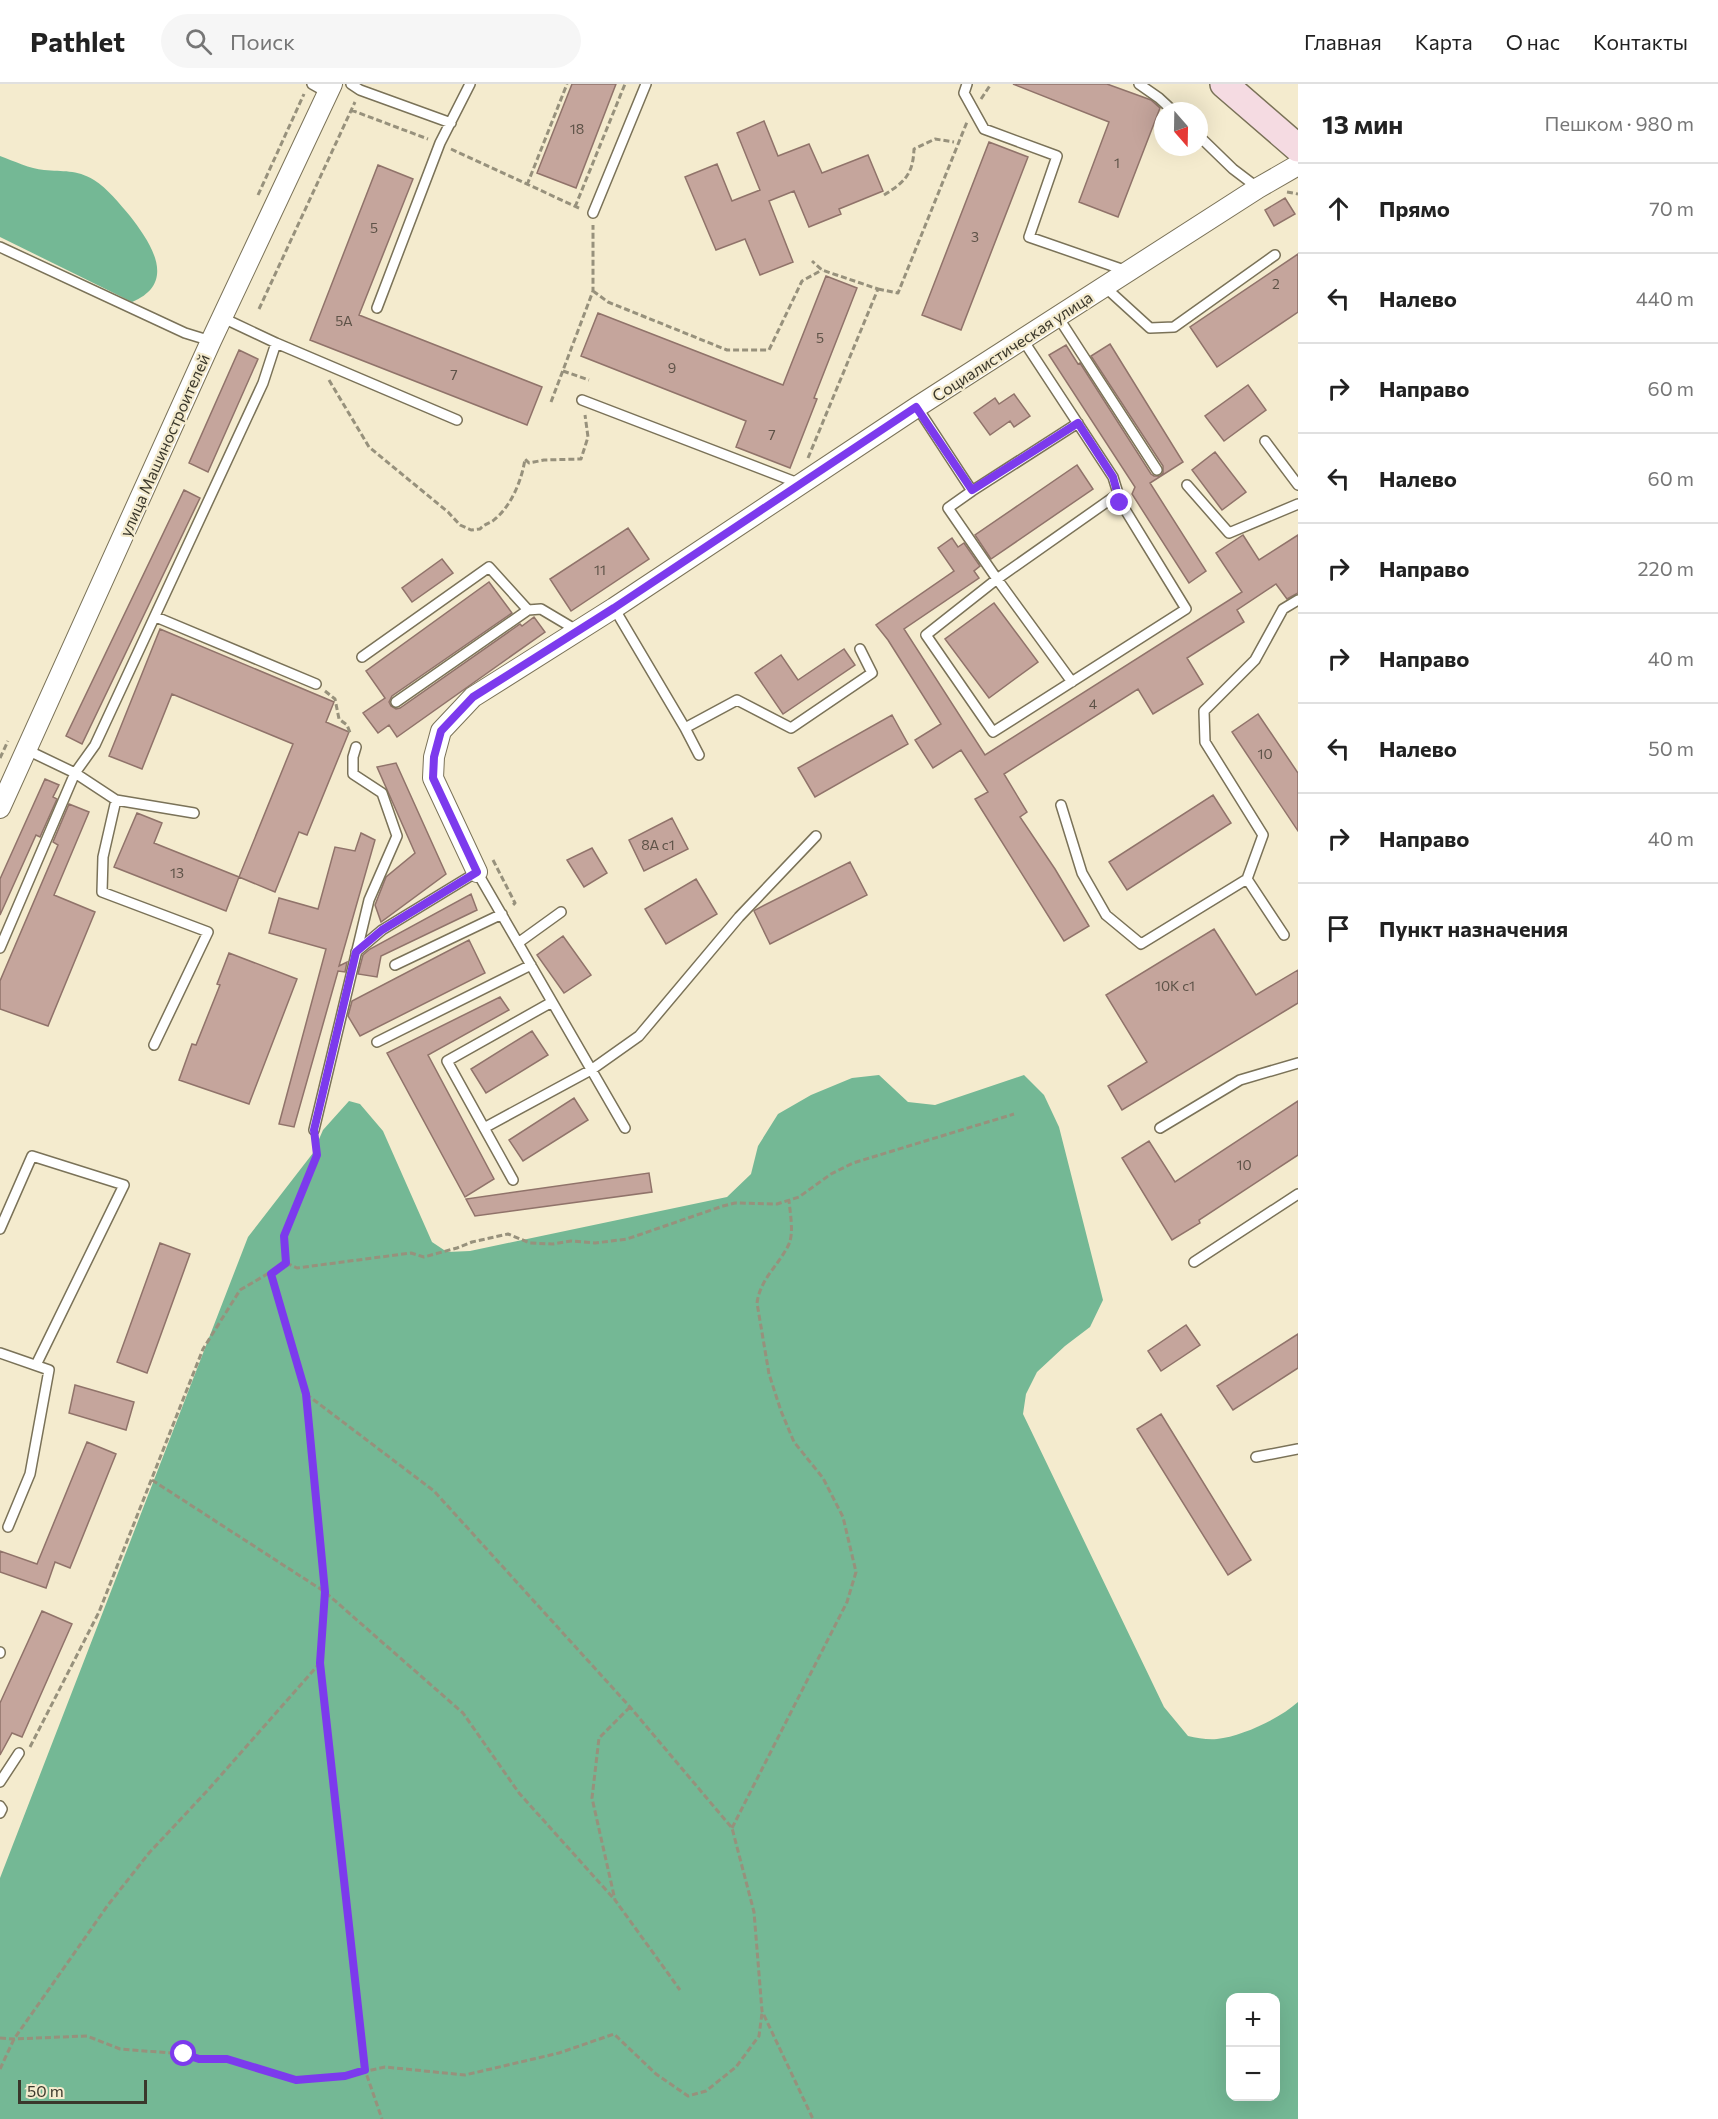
<!DOCTYPE html>
<html lang="ru">
<meta charset="utf-8">
<style>
body{margin:0;font-family:Commissioner,sans-serif;background:#f6f6f6;color:#222}
.controls{position:absolute;right:18px;bottom:18px;display:grid;overflow:hidden;border-radius:12px;box-shadow:0 6px 24px #0002}
.controls button{width:54px;height:54px;display:grid;place-items:center;padding:0;border:0;border-bottom:2px solid #e0e0e0;background:#fff;color:#222;font:30px sans-serif}
.compass{position:absolute;left:1154px;top:18px;width:54px;height:54px;border-radius:50%;background:#fff;box-shadow:0 6px 24px #0002;rotate:160deg}
.scale{position:absolute;left:18px;bottom:15px;width:129px;box-sizing:border-box;padding-left:6px;border:3px solid #3a372b;border-top:0;font-size:16px;line-height:21px;white-space:nowrap;color:#3a372b;-webkit-text-stroke:4px #f4ebce;paint-order:stroke}
.stop{position:absolute;width:18px;height:18px;margin:-14px;border:4px solid #7c3aed;border-radius:50%;background:#fff}
.stop.end{background:#7c3aed;border-color:#fff;box-shadow:0 2px 6px #0008}
.list{margin:0;padding:0;list-style:none}
h2{display:flex;justify-content:space-between;align-items:center;height:78px;margin:0;padding:0 24px;font-size:26px}
h2 small{font-size:20px;font-weight:400;color:#767676}
.list li{display:grid;grid-template-columns:39px 1fr auto;gap:18px;align-items:center;box-sizing:border-box;height:90px;padding:0 24px;border-top:2px solid #e0e0e0}
.list b{display:block;font-size:22px;white-space:nowrap}
.list em{font-size:20px;font-style:normal;color:#767676}
.icon{flex:none;width:33px;height:33px;fill:none;stroke:currentColor;stroke-width:2;stroke-linecap:round;stroke-linejoin:round}
.map{position:relative;flex:none;width:1298px;height:2035px;overflow:hidden}
header{display:flex;align-items:center;gap:36px;box-sizing:border-box;height:84px;padding:0 30px;background:#fff;border-bottom:2px solid #e0e0e0}
header strong{font-size:28px}
nav{display:flex;gap:33px;margin-inline-start:auto;font-size:21px}
.search{width:420px;height:54px;background:#f6f6f6;display:flex;align-items:center;gap:15px;box-sizing:border-box;padding:0 21px;border-radius:33px;color:#767676;font-size:22px}
main{display:flex}
aside{flex:1;background:#fff}
.map>svg:first-child{display:block}
</style>
<header>
<strong>Pathlet</strong>
<div class="search"><svg class="icon" aria-label="search" viewBox="0 0 24 24"><circle cx="10" cy="10" r="6"/><path d="M15 15l6 6"/></svg>Поиск</div>
<nav><a>Главная</a><a>Карта</a><a>О нас</a><a>Контакты</a></nav>
</header>
<main>
<div class="map">
<svg width="1298" height="2035" viewBox="0 0 1298 2035">
<rect width="100%" height="100%" fill="#f4ebce"/>
<!-- forest -->
<path fill="#74b895" fill-rule="evenodd" d="M0,72C14,77 30,85 44,86C63,88 76,85 94,96C108,105 119,119 130,132C151,159 178,199 132,218L0,153Z
M879,991L908,1018L935,1021L1024,991L1044,1011L1059,1043L1103,1216L1090,1243L1065,1262L1037,1288L1026,1310L1023,1330L1164,1623L1188,1652C1197,1654 1208,1656 1217,1655C1242,1652 1279,1635 1298,1618V2035H0V1794L248,1153L313,1069L323,1046L349,1017L360,1020L383,1047L432,1158L447,1168L470,1167L727,1113L751,1090L758,1062L778,1030L811,1011L852,994ZM1230,1914H1276V2012H1230Z"/>
<!-- building -->
<path fill="#c5a59c" stroke="#90736a" stroke-width="1.5" d="M572,0H616L576,104L537,89Z
M1013,0H1107L1151,16L1160,24L1118,133L1079,118L1109,38Z
M764,37L778,72L809,60L822,89L868,71L883,107L839,125L841,130L809,143L794,107L769,117L793,178L760,191L745,155L716,166L685,93L717,80L732,117L760,106L737,49Z
M989,58L1028,73L961,246L922,231Z
M378,81L413,95L359,231L542,303L527,341L310,256Z
M1285,114L1295,130L1274,142L1265,126Z
M1298,170V228L1217,283L1190,243Z
M826,192L857,204L814,314L817,315L790,384L736,363L746,337L581,272L598,229L783,301Z
M1110,260L1183,378L1150,399L1206,487L1189,499L1132,410L1135,403L1049,271L1066,261L1078,280L1080,279L1151,390L1154,392H1160L1163,389V382L1091,272Z
M239,266L258,275L208,388L189,379Z
M1248,301L1266,326L1224,357L1205,332Z
M1014,310L1030,332L1014,343L1010,337L990,351L974,329L995,314L999,320Z
M1215,368L1246,408L1222,426L1192,386Z
M1077,381L1093,405L991,475L975,451Z
M184,406L200,414L82,660L66,652Z
M628,444L649,475L571,527L550,495Z
M1243,451L1259,476L1298,451V509L1287,515L1276,500L1237,526L1244,538L1187,574L1203,600L1153,630L1138,605L1004,690L1027,728L1020,733L1055,785L1089,842L1064,857L975,715L988,708L961,666L933,684L915,656L941,640L888,556L876,541L954,487L938,464L952,454L958,463L964,459L980,482L974,487L979,494L904,545L985,671L1242,508L1216,469Z
M442,475L453,489L412,518L402,504Z
M489,498L512,529L392,612L389,618L391,622L396,625L400,624L520,540L522,542L534,533L545,548L397,653L389,641L378,649L363,629L385,614L366,587Z
M994,519L1038,578L989,614L945,555Z
M160,545L334,618L326,638L349,648L307,751L299,748L275,808L239,793L293,660L172,610L142,685L109,672Z
M844,565L855,581L783,630L755,589L781,571L798,596Z
M1258,630L1298,689V747L1232,648Z
M892,631L908,660L815,713L798,684Z
M396,679L446,790L381,838L375,821L386,793L415,769L377,683Z
M45,695L59,701L53,713L57,715L40,753L36,751L0,831V795Z
M1213,711L1231,739L1127,806L1109,778Z
M69,720L89,728L54,811L95,828L48,942L0,925V897L58,761L53,758Z
M137,729L162,739L154,759L239,793L226,827L114,783Z
M672,734L688,765L644,787L629,756Z
M361,749L375,756L339,882L347,878L345,888L338,887L294,1043L279,1040L326,865L269,849L279,814L318,825L335,763L355,767Z
M592,764L607,789L584,803L567,776Z
M850,778L867,811L770,860L754,827L755,826Z
M696,795L717,830L666,860L645,825Z
M471,810L477,826L381,872L377,893L358,890L363,871L370,865Z
M1214,845L1256,911L1298,886V919L1122,1026L1108,1002L1147,978L1106,911Z
M563,852L591,891L564,909L537,871Z
M469,856L485,889L360,952L348,932L352,917Z
M229,869L297,895L249,1020L179,996L192,960L196,961L220,901L217,900Z
M500,913L509,926L428,971L494,1095L465,1113L387,969Z
M532,947L548,971L486,1009L471,985Z
M574,1014L588,1036L523,1077L509,1056Z
M1298,1017V1071L1199,1136L1200,1139L1172,1156L1122,1074L1149,1057L1175,1098Z
M649,1089L652,1108L475,1132L466,1115Z
M160,1159L190,1170L147,1289L117,1278Z
M1186,1241L1200,1261L1161,1287L1148,1267Z
M1298,1250V1284L1233,1326L1217,1302Z
M75,1301L134,1318L126,1346L69,1329Z
M1161,1330L1251,1476L1228,1491L1137,1345Z
M87,1358L116,1370L70,1484L55,1478L46,1504L0,1488V1467L37,1480Z
M42,1527L72,1540L22,1653L12,1649L0,1671V1619Z"/>
<g fill="none" stroke-linecap="round" stroke-linejoin="round">
<defs>
<path id="lane" d="M312,0L328,9
M351,0L360,6L451,39
M967,0L964,9L984,45L1057,72L1029,153L1127,187
M1139,0L1159,14L1173,27
M1199,52L1233,85L1258,104
M593,129L646,0
M0,163L185,249L211,257
M1105,203L1150,244L1174,243L1275,171
M377,224L440,59L470,0
M1058,233L1157,386
M1023,256L1113,393L1121,419L1186,525L993,648L926,551L997,495L1118,410
M276,259L457,336
M582,316L798,399
M917,323L972,407
M1265,357L1298,401
M1187,401L1229,449L1298,420
M614,524L685,644L737,616L791,644L872,589L860,565
M156,533L316,600
M362,573L489,483L528,526L541,525L578,547
M1072,598L997,495L948,424L972,407L1078,339
M396,618L528,526
M685,644L699,671
M27,666L75,689L116,716L194,729
M116,716L103,773L102,808L208,848L154,961
M1061,721L1082,789L1106,831L1141,860L1247,795L1263,751L1205,658L1204,627L1255,576L1283,525L1298,516
M1247,795L1284,851
M518,859L561,828
M0,864L75,689L95,661L263,299L276,259L223,234
M356,868L382,846L477,788L625,1044
M395,881L502,830
M377,958L531,881
M484,1044L591,986L639,952L739,833L816,752
M1160,1044L1240,996L1298,979
M314,1046L369,816L397,752L382,709L353,690V673L356,663
M513,1096L447,977L552,918
M0,1145L32,1072L124,1101L36,1281
M1194,1178L1298,1110
M0,1269L49,1286L30,1390L8,1443
M1256,1373L1298,1365
M0,1568V1569
M0,1698L19,1669
M0,1722L2,1725L0,1729"/>
<path id="street" d="M0,724L211,257L332,0
M477,788L433,694L434,673L441,647L473,613L614,524L917,323L1258,104L1298,81"/>
<path id="secondary" d="M1224,0L1298,64"/>
</defs>
<!-- lane casing -->
<use href="#lane" stroke="#7a7258" stroke-width="12"/>
<!-- street casing -->
<use href="#street" stroke="#7a7258" stroke-width="22"/>
<!-- secondary casing -->
<use href="#secondary" stroke="#7a7258" stroke-width="30"/>
<!-- path -->
<path stroke="#97917c" stroke-width="3" stroke-dasharray="6 3" stroke-linecap="butt" d="M981,15L991,0
M351,26L428,55
M451,65L581,125
M527,101L567,0
M1287,108L1298,110
M258,111L304,10
M884,111C905,98 913,90 914,65L935,55L954,58
M575,123L625,0
M878,205L898,209L967,38
M593,207L608,218L727,266H769L802,197L822,186
M259,225L355,18
M563,287L589,296
M329,296L369,363L448,428L460,441L471,446L480,445C485,439 490,440 495,435C512,421 522,395 525,375L529,379L544,376L581,375L588,353L585,331
M551,318L593,207V141
M808,374L878,205L822,186L812,177
M325,607L335,615L339,635L347,641L351,651
M0,674L8,657
M493,776L515,819L511,823
M286,1179L297,1184L411,1169L424,1173L457,1164L472,1158L508,1150L530,1159L553,1160L571,1157L595,1159L627,1155L723,1122L735,1119L777,1120L799,1113L831,1090L853,1079L1014,1030
M271,1190L306,1310L325,1508L320,1579L365,1986L382,2035
M306,1310L434,1407L630,1623L732,1744L754,1828L762,1927L813,2035
M152,1396L325,1508L463,1629L519,1709L615,1816
M630,1623L599,1654L592,1714L615,1816L680,1906
M30,1663L99,1528L203,1265L240,1206L286,1179L284,1152L317,1071L315,1056
M732,1744L847,1518L856,1488L843,1433L823,1394L794,1358L781,1327L769,1290L757,1219C760,1195 779,1181 789,1160C794,1148 790,1129 789,1116
M0,1954L14,1955L87,1952L120,1965L184,1970L199,1975H227L296,1996L345,1992L385,1983L465,1991L559,1969L614,1950L656,1990L688,2012L706,2007L736,1983L759,1952L762,1929
M0,1985L14,1955L108,1821L149,1769L207,1707L319,1580"/>
<!-- lane -->
<use href="#lane" stroke="#fff" stroke-width="9"/>
<!-- street -->
<use href="#street" stroke="#fff" stroke-width="20"/>
<!-- secondary -->
<use href="#secondary" stroke="#f5dbe2" stroke-width="27"/>
</g>
<g fill="none" stroke-linecap="round" stroke-linejoin="round">
<!-- route -->
<path stroke="#7c3aed" stroke-width="8" d="M184,1970L199,1975H227L296,1996L345,1992L365,1986L320,1579L325,1508L306,1310L271,1190L286,1179L284,1152L317,1071L314,1046L356,868L382,846L477,788L433,694L434,673L441,647L473,613L614,524L916,323L972,406L1078,339L1113,393L1120,419"/>
</g>
<g text-anchor="middle" dominant-baseline="central" stroke-width="4.5" stroke-linejoin="round" paint-order="stroke">
<!-- number labels -->
<g font-size="14" fill="#5d5247">
<text x="577" y="44">18</text>
<text x="1117" y="78">1</text>
<text x="374" y="143">5</text>
<text x="975" y="152">3</text>
<text x="1276" y="199">2</text>
<text x="344" y="236">5А</text>
<text x="820" y="253">5</text>
<text x="672" y="283">9</text>
<text x="454" y="290">7</text>
<text x="772" y="350">7</text>
<text x="600" y="485">11</text>
<text x="1093" y="619">4</text>
<text x="1265" y="669">10</text>
<text x="658" y="760">8А с1</text>
<text x="177" y="788">13</text>
<text x="1175" y="901">10К с1</text>
<text x="1244" y="1080">10</text>
</g>
<!-- street labels -->
<g font-size="16" fill="#3a372b" stroke="#f4ebce">
<text transform="translate(1012 262) rotate(-33)">Социалистическая улица</text>
<text transform="translate(164 361) rotate(-66)">улица Машиностроителей</text>
</g>
</g>
</svg>
<div class="controls">
<button>+</button>
<button>−</button>
</div>
<svg class="compass" viewBox="-18 -18 36 36"><path d="M0-13l5 13h-10z" fill="#e53935"/><path d="M0 13l5-13h-10z" fill="#767676"/></svg>
<div class="scale">50 m</div>
<div class="stop" style="left:184px;top:1970px"></div>
<div class="stop end" style="left:1120px;top:419px"></div>
</div>
<aside>
<h2>13 мин<small>Пешком · 980 m</small></h2>
<ul class="list">
<li><svg class="icon" aria-label="ahead" viewBox="0 0 24 24"><path d="M12 20V5M6 11l6-6 6 6"/></svg><div><b>Прямо</b></div><em>70 m</em></li>
<li><svg class="icon" aria-label="left" viewBox="0 0 24 24"><path d="M17 20v-9H6M10 6l-5 5 5 5"/></svg><div><b>Налево</b></div><em>440 m</em></li>
<li><svg class="icon" aria-label="right" viewBox="0 0 24 24"><path d="M7 20v-9h11M14 6l5 5-5 5"/></svg><div><b>Направо</b></div><em>60 m</em></li>
<li><svg class="icon" aria-label="left" viewBox="0 0 24 24"><path d="M17 20v-9H6M10 6l-5 5 5 5"/></svg><div><b>Налево</b></div><em>60 m</em></li>
<li><svg class="icon" aria-label="right" viewBox="0 0 24 24"><path d="M7 20v-9h11M14 6l5 5-5 5"/></svg><div><b>Направо</b></div><em>220 m</em></li>
<li><svg class="icon" aria-label="right" viewBox="0 0 24 24"><path d="M7 20v-9h11M14 6l5 5-5 5"/></svg><div><b>Направо</b></div><em>40 m</em></li>
<li><svg class="icon" aria-label="left" viewBox="0 0 24 24"><path d="M17 20v-9H6M10 6l-5 5 5 5"/></svg><div><b>Налево</b></div><em>50 m</em></li>
<li><svg class="icon" aria-label="right" viewBox="0 0 24 24"><path d="M7 20v-9h11M14 6l5 5-5 5"/></svg><div><b>Направо</b></div><em>40 m</em></li>
<li><svg class="icon" aria-label="arrive" viewBox="0 0 24 24"><path d="M6 21V4h12l-3 4 3 4H6"/></svg><div><b>Пункт назначения</b></div></li>
</ul>
</aside>
</main>
